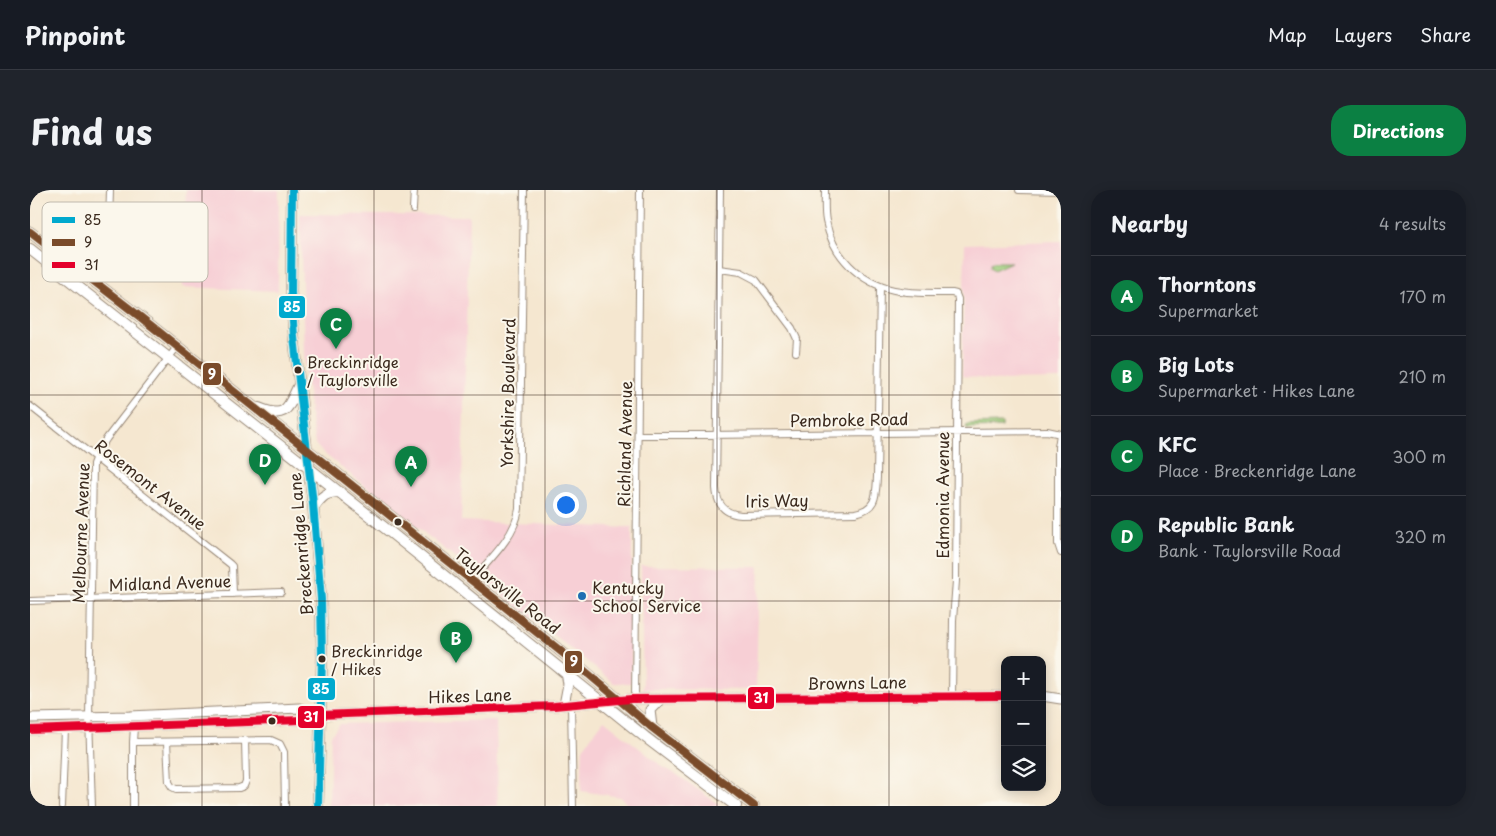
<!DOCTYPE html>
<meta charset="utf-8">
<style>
body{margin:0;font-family:"Playpen Sans",sans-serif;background:#20242c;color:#f1f3f6}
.controls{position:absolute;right:15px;bottom:15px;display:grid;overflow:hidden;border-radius:10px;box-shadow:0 2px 12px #0003}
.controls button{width:45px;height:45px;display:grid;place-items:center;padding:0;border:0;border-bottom:1px solid #363941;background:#171b24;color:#f1f3f6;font:25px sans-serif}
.you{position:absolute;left:535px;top:314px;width:18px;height:18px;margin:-12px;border:4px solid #fff;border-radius:50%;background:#1a73e8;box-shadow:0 0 0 8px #1a73e833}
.badge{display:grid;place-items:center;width:32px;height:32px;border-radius:50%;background:#0b8043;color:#fff;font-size:16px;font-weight:700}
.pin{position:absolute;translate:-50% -41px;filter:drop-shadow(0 1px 2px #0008)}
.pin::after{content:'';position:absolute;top:26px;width:18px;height:15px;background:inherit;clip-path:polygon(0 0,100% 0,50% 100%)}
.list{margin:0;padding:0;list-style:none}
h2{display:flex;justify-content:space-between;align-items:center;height:65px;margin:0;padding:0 20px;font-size:21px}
h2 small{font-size:16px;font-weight:400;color:#9ea1a6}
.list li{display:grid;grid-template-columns:32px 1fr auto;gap:15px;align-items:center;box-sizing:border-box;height:80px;padding:0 20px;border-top:1px solid #363941}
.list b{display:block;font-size:19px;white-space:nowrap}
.list p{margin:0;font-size:16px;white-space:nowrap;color:#9ea1a6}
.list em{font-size:16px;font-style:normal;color:#9ea1a6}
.icon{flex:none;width:28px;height:28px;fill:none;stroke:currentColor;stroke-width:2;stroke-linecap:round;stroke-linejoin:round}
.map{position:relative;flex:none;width:1031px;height:616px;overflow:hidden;border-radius:20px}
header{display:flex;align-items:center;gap:30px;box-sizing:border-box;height:70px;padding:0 25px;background:#171b24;border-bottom:1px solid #363941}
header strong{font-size:24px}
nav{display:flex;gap:28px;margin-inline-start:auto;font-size:18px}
.intro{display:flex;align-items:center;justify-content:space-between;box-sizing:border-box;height:120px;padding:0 30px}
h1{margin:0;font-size:35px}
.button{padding:12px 22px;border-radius:20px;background:#0b8043;color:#fff;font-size:18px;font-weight:700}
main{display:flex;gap:30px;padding:0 30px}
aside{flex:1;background:#171b24;border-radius:20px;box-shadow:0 2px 12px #0003}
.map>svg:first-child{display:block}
</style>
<header>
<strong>Pinpoint</strong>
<nav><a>Map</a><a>Layers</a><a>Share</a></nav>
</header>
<div class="intro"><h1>Find us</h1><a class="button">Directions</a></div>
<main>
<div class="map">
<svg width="1031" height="616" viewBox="0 0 1031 616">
<rect width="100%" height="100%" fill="#fbf7ec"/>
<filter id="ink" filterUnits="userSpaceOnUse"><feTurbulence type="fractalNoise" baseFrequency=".02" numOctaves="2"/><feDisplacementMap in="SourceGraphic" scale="10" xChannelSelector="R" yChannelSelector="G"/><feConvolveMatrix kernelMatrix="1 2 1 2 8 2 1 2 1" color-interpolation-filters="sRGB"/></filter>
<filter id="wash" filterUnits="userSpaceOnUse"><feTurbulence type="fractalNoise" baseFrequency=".0096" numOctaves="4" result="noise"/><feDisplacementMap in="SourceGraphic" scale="20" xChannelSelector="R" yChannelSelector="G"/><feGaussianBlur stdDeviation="1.12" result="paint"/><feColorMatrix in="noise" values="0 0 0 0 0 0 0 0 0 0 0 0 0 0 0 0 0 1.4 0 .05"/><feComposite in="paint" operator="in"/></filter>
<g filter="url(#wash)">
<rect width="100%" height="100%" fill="#f5e7d0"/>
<!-- built -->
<path fill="#f7cfd5" d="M156,0H249L248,101L152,97Z
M270,24L439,26L431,331L602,338L601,493H584L292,262L285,254L281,230L274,163Z
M1031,51V189L964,190L932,186L935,54Z
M611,376L729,377L726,500L613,499Z
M466,530L468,616H299L301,545L310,534Z
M574,530L633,577L646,584L691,616H598L591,607L551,601L553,558Z"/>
<!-- green -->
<path fill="#9bca79" stroke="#6b7a4c" d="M962,72H981L964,80L960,77Z
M972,233V237L936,238L937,234Z"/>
</g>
<g filter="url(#ink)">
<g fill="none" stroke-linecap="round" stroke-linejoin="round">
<defs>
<path id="street" d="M690,0L686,298C687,314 694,324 711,325L825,323C847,319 846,305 847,287L850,96
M795,0C795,10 794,21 796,31C802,65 830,93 864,100C883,104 903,103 922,103L926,104L928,109L926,391L923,430L922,506
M989,0L1031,1
M383,19L384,0
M689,79L711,82L726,90L762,138L767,149L766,162
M37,88L74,46L79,34L80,0
M0,216L200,374L202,376L203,404
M1030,244L1028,257V354L1031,363
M608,245H676L1017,241L1031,244
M442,390C459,370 485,347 489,319L494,0
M0,411L251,402
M605,509L610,0
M541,515L543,616
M103,552L104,537
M137,552L139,592L142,597L146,599L209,598L214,596L216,591L215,550
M32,616L35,539
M62,616L59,527L63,274L68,261L77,248L147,157
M103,616V552L241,550L250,554L254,562L255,616"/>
<path id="secondary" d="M1012,506L1031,509
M534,515L538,494L536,482
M0,528L100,526L269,518L290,525
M622,537L620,520L630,510
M0,540L271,530L290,525L524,516L601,509L975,506"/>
<path id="primary" d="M262,0L261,102L264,147L283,314L291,409L292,468L288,616
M0,42L109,126L543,471L620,536L724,616
M0,59L360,342L615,547L706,616
M229,218C257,230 258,217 269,195
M284,317C292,306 296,302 310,302"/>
</defs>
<!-- street casing -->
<use href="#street" stroke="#988877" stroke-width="8"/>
<!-- secondary casing -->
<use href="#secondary" stroke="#988877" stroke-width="11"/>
<!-- primary casing -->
<use href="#primary" stroke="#988877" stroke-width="12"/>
<!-- street -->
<use href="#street" stroke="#fff" stroke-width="6"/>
<!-- secondary -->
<use href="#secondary" stroke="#fff" stroke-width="9"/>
<!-- primary -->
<use href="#primary" stroke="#fff" stroke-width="10"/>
<defs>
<path id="bus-1" d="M262,0L261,102L264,147L283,314L291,409L292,468L288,616"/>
<path id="bus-2" d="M0,42L109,126L543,471L620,536L724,616"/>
<path id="bus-3" d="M0,540L271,530L290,525L524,516L601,509L975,506"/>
</defs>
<!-- bus-1 casing -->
<use href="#bus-1" stroke="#fbf7ec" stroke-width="11"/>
<!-- bus-2 casing -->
<use href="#bus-2" stroke="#fbf7ec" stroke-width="11"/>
<!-- bus-3 casing -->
<use href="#bus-3" stroke="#fbf7ec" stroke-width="11"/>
<!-- bus-1 -->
<use href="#bus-1" stroke="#00a9ce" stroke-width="8"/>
<!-- bus-2 -->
<use href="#bus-2" stroke="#7a4b2a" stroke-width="8"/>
<!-- bus-3 -->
<use href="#bus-3" stroke="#e4002b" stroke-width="8"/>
</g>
</g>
<!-- grid -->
<path fill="none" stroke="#3b2a1e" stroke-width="1" stroke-opacity="0.55" d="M172,0V616M344,0V616M515,0V616M687,0V616M859,0V616M0,205H1031M0,411H1031"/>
<!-- markers -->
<g fill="#3b2a1e" stroke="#fbf7ec" stroke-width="2">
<circle cx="268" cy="180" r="4.5"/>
<circle cx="368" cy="332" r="4.5"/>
<circle cx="292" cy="469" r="4.5"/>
<circle cx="242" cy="531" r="4.5"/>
</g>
<circle fill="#1f6fb2" stroke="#fbf7ec" stroke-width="2" cx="552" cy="406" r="5"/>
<g text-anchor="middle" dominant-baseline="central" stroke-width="4" stroke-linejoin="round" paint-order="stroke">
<!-- bus labels -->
<g font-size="15" fill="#3b2a1e" stroke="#fbf7ec" text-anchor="start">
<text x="277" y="171">Breckinridge<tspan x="277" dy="18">/ Taylorsville</tspan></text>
<text x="301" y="460">Breckinridge<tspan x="301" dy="18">/ Hikes</tspan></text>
</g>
<!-- street labels -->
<g font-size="16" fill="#3b2a1e" stroke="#fbf7ec">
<text transform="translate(477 203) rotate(-89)">Yorkshire Boulevard</text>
<text transform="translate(819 229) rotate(-1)">Pembroke Road</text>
<text transform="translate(594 254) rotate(-89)">Richland Avenue</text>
<text transform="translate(121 294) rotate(38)">Rosemont Avenue</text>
<text transform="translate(912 305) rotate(-90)">Edmonia Avenue</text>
<text transform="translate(747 310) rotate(-1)">Iris Way</text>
<text transform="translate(50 343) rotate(-88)">Melbourne Avenue</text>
<text transform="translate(270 354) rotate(-95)">Breckenridge Lane</text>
<text transform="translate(140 392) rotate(-2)">Midland Avenue</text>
<text transform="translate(478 400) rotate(38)">Taylorsville Road</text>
<text transform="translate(827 492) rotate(-1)">Browns Lane</text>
<text transform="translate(440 505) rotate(-2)">Hikes Lane</text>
</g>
<!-- poi labels -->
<g font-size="16" fill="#3b2a1e" stroke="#fbf7ec" text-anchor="start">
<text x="562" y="397">Kentucky<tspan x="562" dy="18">School Service</tspan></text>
</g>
</g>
<!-- legend -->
<rect x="12" y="12" width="166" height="80" rx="8" fill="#fbf7ec" stroke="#c1baae" stroke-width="1"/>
<rect x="22" y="27" width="23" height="6" fill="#00a9ce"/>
<rect x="22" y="49" width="23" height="7" fill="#7a4b2a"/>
<rect x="22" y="72" width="23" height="6" fill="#e4002b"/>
<g font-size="14" fill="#3b2a1e">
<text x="54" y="35">85</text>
<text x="54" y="57">9</text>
<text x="54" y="80">31</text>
</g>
<g stroke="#fbf7ec" stroke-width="2">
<rect x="248" y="105" width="28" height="24" rx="5" fill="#00a9ce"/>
<rect x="172" y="172" width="20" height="24" rx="5" fill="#7a4b2a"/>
<rect x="534" y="460" width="19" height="24" rx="5" fill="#7a4b2a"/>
<rect x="277" y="487" width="29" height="24" rx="5" fill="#00a9ce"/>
<rect x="717" y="496" width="28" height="24" rx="5" fill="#e4002b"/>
<rect x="267" y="515" width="28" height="24" rx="5" fill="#e4002b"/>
</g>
<g font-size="14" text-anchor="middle" font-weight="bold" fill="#fff">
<text x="262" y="122">85</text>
<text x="182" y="189">9</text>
<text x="544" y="476">9</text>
<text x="291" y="504">85</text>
<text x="731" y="513">31</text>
<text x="281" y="532">31</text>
</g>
</svg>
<div class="controls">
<button>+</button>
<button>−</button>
<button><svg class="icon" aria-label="layers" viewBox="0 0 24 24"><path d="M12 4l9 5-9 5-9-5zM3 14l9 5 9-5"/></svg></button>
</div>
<div class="you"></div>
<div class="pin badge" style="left:381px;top:297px">A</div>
<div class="pin badge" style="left:426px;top:473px">B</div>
<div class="pin badge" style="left:306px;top:159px">C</div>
<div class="pin badge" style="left:235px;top:295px">D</div>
</div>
<aside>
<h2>Nearby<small>4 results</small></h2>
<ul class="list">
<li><span class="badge">A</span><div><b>Thorntons</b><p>Supermarket</p></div><em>170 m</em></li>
<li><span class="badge">B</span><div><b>Big Lots</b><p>Supermarket · Hikes Lane</p></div><em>210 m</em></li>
<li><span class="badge">C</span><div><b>KFC</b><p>Place · Breckenridge Lane</p></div><em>300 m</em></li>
<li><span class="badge">D</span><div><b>Republic Bank</b><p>Bank · Taylorsville Road</p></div><em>320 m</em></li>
</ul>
</aside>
</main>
